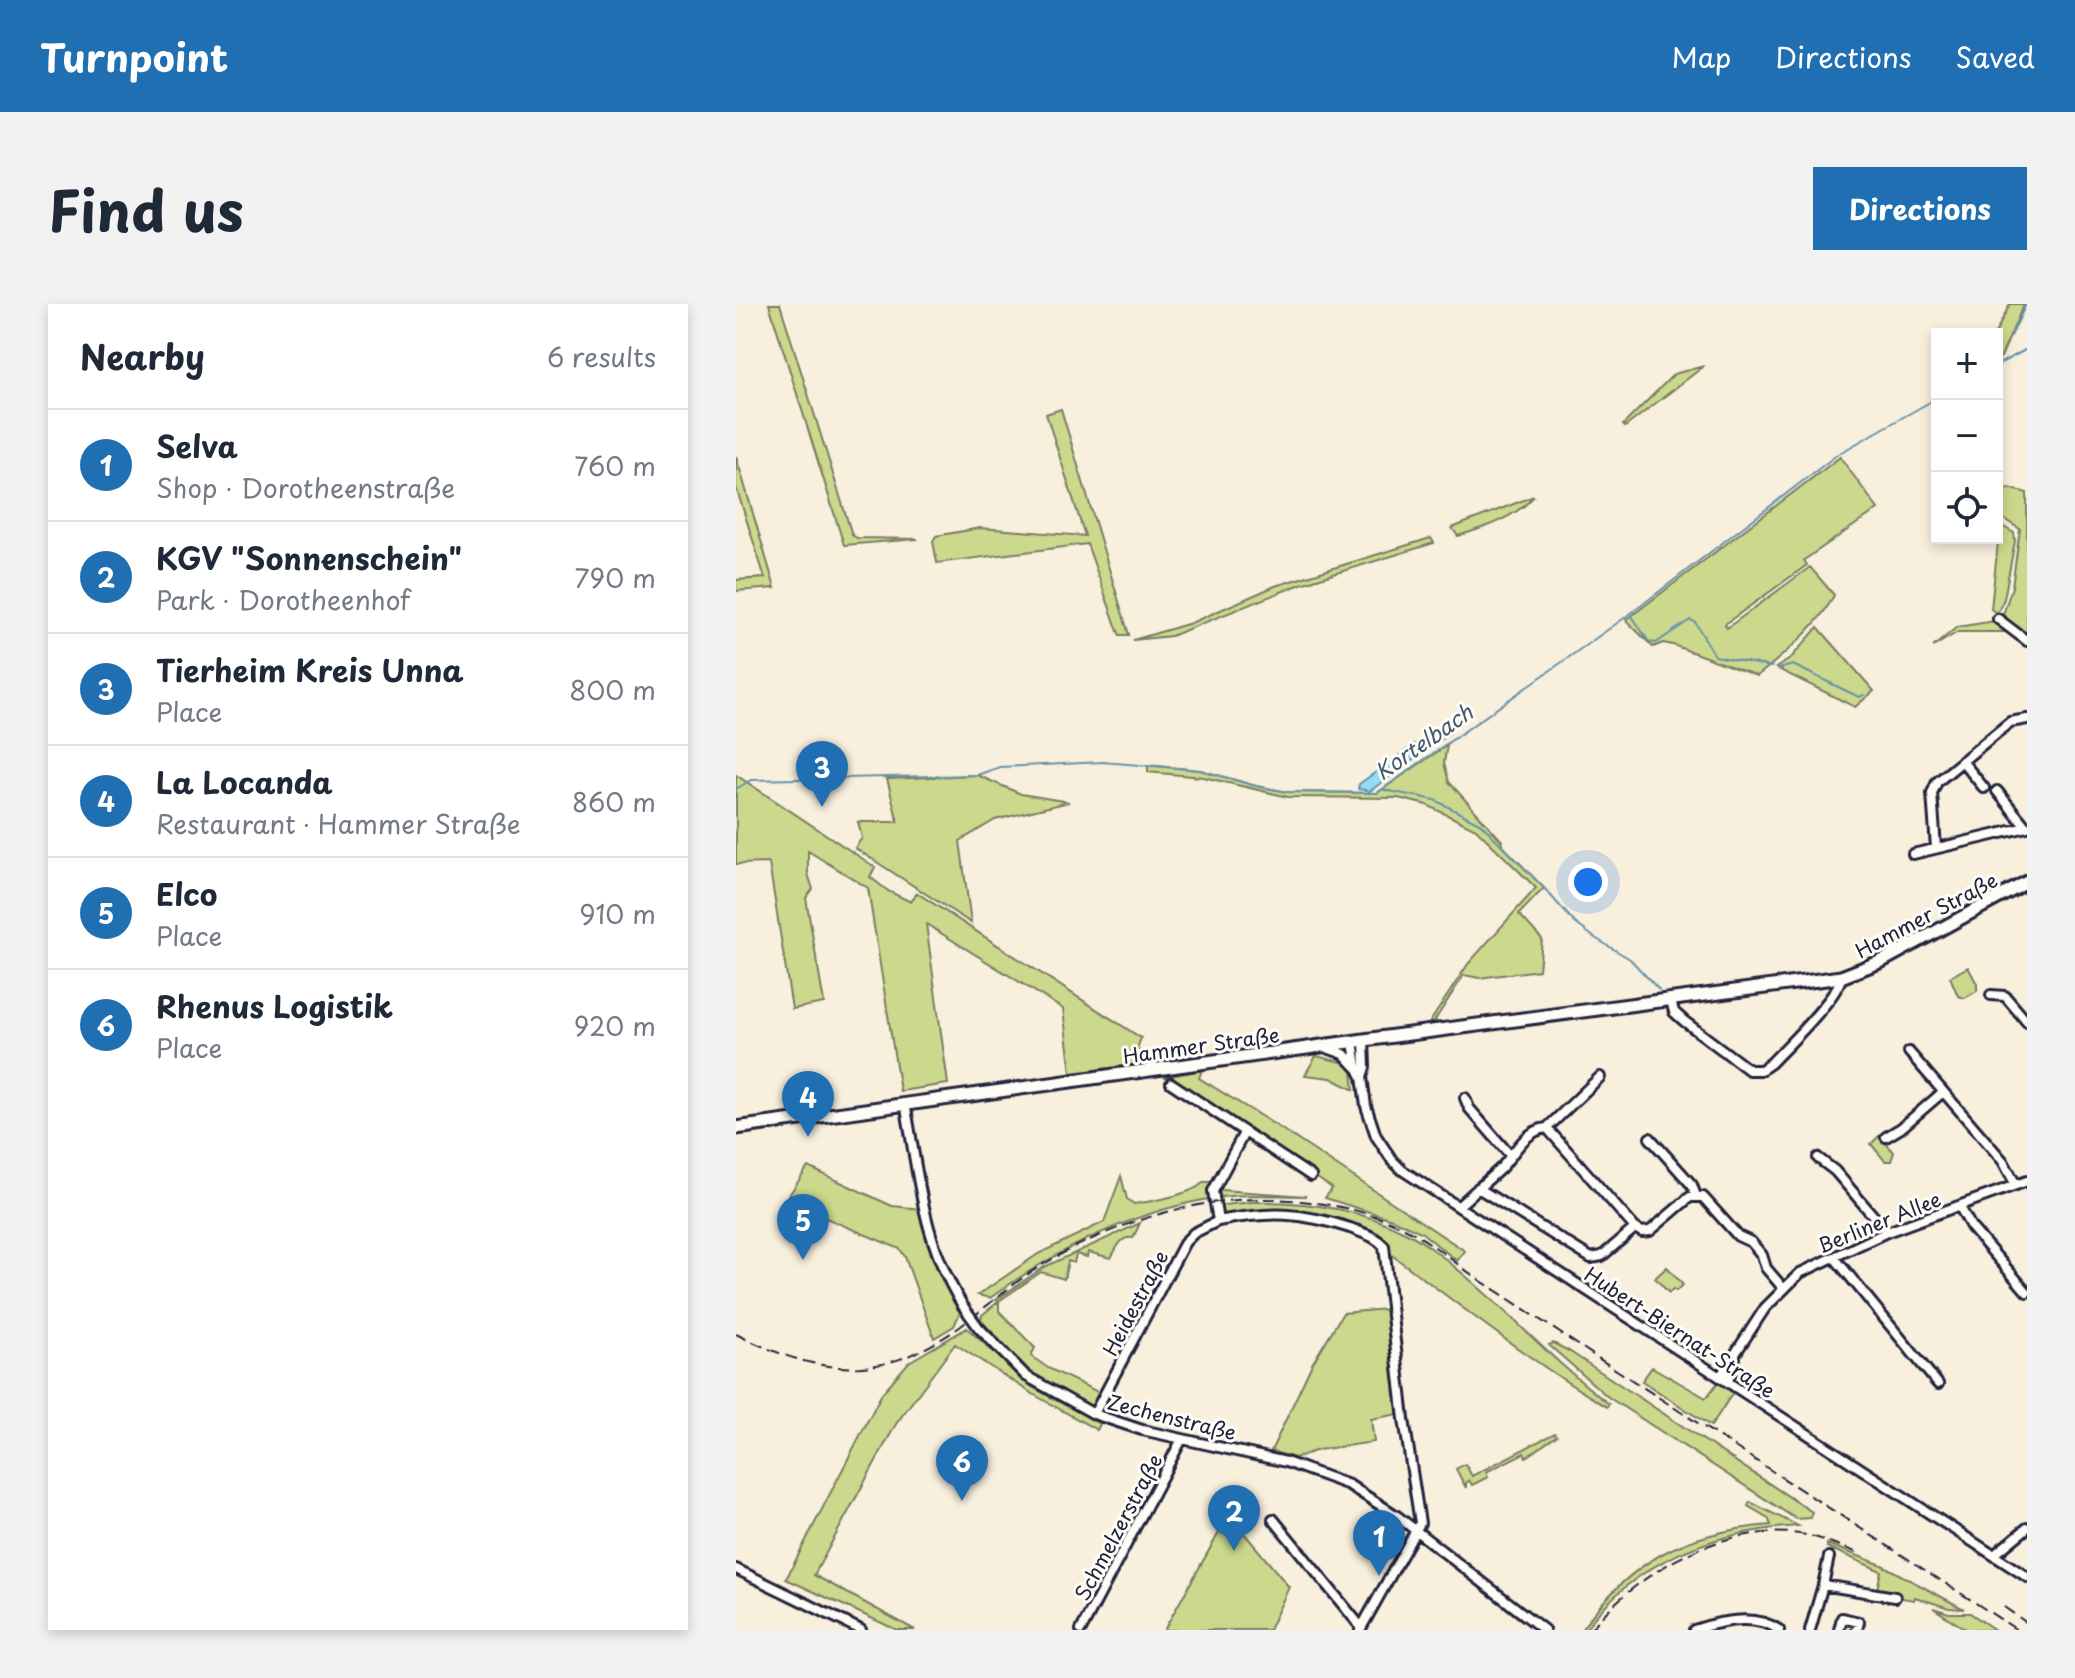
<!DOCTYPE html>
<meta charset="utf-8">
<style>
body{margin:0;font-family:"Playpen Sans",sans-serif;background:#f2f2f3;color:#1f2937}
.controls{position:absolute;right:24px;top:24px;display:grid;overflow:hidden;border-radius:0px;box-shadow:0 4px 12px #0003}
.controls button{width:72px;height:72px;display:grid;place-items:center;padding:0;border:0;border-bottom:2px solid #e0e1e3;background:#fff;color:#1f2937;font:40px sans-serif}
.you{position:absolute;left:852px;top:578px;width:28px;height:28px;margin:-20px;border:6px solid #fff;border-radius:50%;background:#1a73e8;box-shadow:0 0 0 12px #1a73e833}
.badge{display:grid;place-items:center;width:52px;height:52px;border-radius:50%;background:#1f6fb2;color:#fff;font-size:26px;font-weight:700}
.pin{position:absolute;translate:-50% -66px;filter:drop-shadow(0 2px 4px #0008)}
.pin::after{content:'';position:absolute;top:42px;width:28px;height:24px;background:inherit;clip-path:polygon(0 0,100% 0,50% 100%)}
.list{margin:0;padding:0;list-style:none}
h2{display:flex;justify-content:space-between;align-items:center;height:104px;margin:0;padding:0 32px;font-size:34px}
h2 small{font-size:26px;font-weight:400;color:#747a83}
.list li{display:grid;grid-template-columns:52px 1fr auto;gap:24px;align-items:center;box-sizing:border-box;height:112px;padding:0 32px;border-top:2px solid #e0e1e3}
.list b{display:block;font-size:30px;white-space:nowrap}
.list p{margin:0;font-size:26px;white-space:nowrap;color:#747a83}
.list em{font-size:26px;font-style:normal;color:#747a83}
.icon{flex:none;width:44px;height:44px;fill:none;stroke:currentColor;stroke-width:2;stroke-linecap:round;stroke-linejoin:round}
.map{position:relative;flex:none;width:1291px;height:1326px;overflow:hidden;border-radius:0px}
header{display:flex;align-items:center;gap:48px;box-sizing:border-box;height:112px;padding:0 40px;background:#1f6fb2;color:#fff}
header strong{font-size:38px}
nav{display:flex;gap:44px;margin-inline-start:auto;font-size:28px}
.intro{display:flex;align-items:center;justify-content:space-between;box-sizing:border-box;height:192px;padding:0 48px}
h1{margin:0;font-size:56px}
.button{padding:20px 36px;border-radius:0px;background:#1f6fb2;color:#fff;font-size:28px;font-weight:700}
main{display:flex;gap:48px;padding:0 48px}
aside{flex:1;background:#fff;border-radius:0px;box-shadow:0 4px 12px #0003}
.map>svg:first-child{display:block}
</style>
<header>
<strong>Turnpoint</strong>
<nav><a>Map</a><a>Directions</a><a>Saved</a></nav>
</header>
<div class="intro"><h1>Find us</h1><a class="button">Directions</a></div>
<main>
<aside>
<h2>Nearby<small>6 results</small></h2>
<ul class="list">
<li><span class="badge">1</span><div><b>Selva</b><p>Shop · Dorotheenstraße</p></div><em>760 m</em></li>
<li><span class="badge">2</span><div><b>KGV &quot;Sonnenschein&quot;</b><p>Park · Dorotheenhof</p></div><em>790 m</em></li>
<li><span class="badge">3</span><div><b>Tierheim Kreis Unna</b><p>Place</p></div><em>800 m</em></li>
<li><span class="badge">4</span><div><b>La Locanda</b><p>Restaurant · Hammer Straße</p></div><em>860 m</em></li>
<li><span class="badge">5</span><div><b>Elco</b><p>Place</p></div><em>910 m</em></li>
<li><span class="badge">6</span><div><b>Rhenus Logistik</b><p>Place</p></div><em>920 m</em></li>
</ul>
</aside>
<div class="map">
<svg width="1291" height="1326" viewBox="0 0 1291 1326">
<rect width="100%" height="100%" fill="#f8efdd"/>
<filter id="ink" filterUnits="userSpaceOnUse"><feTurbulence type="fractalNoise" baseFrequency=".0125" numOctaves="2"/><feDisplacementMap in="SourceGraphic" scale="16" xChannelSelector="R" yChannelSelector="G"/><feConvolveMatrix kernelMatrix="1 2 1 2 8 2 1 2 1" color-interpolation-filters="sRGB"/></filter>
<g filter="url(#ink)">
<!-- green -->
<path fill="#ccd88b" stroke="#777d63" stroke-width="2" d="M33,0H44L116,231L121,234L182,235L108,241Z
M1274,0H1288L1265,53L1261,55V30H1259Z
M968,62L889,123L887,121L938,70Z
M325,105L393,331H384L382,327L351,240L201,259L197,237L200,232L244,224L349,232L310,110Z
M0,152L39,284L0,287V276L29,274L0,183Z
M1104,153L1142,205L1068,256L1071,261L989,320L991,324L1074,263L1098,291C1085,319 1046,353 1021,372L937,341L927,339L917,343L890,316Z
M1273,184L1291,189V333L1266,314L1276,283L1284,225L1261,211V189Z
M798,192C779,214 750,223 722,232L716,224Z
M1261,219L1278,229L1279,237L1268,295L1261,310L1255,305L1262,238L1256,234H1261Z
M695,234L698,239L565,280L435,332L397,336L455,319L539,282Z
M1259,317L1275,328H1222L1197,343L1221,323Z
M1082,323L1138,387L1119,403L1040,364L1054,355Z
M711,441L708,459L713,478L766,537V541L808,584L783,610L806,635L803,666L743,674L728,671L699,716L701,718H694L732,660L800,584L740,525L691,501L662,494L552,493L467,473L412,468V461L464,466L520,482L552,488L641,489Z
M0,471L139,563L134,573L152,587L175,598L181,589L405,734L401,745L421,758L335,769L327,705L190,620L212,780L164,787L132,584L72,547V570L77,585L70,594L88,699L56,705L33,559L0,560Z
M241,471L285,490L333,498L259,516L224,537L235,619L119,544L126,534L122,518H162L151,475Z
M1232,663L1241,680V687L1229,694L1222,692L1214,673Z
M580,752L610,759L616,767L618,786L595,774L569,771Z
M466,766L463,774L541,822L729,947L721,957L685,928L656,915L589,894L596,884L429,773Z
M1143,832L1158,848L1155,857H1149L1135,840Z
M72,863L156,902L186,905L227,1002L218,1022L198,1034L169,953L164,945L49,897Z
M385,872L391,895L398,900C413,898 459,890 467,878H480L485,886L570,892C539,892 507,889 477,894C396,908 320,946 254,994L242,991L302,950L368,918Z
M516,898C568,897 625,905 671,929C691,939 709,955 726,969C776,1011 820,1060 873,1100L871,1103C795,1058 724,1001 653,949L642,934L550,909L482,917L479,902Z
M404,919L397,934C384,932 381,944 375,954L352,948L351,953L340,950L338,959L332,957L328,975L305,968L263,997V1007L299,1044L295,1052L312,1064L364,1089L360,1102L354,1105L293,1069L245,1016L246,1011L263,997L260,996L308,963Z
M931,963L947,981L940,987L937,985L933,989L919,974Z
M649,1005L663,1110L635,1115L638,1138L582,1146L559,1154L535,1147L576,1060L607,1009Z
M231,1024L296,1083L364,1120L361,1126L295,1089L219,1040L160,1120L78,1271L179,1326H161L50,1275L146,1089L173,1058Z
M817,1039L833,1047L1076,1208L1074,1214L1060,1215L872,1093L813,1041Z
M916,1063L970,1094L983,1077L998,1087L975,1122L906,1077Z
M819,1129L821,1132C809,1138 802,1147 790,1153L788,1149L750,1168L752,1173L736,1181L733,1176L730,1179V1184L720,1165L729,1160L736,1172Z
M1014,1198L1062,1222C979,1227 899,1256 849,1326H845C896,1255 949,1228 1035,1221L1032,1214L1012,1202Z
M493,1211L553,1283L533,1326H428Z
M1091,1240L1146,1261L1228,1305L1213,1304L1179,1293L1178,1296L1140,1290L1145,1267L1091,1243Z
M1197,1304L1213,1309H1234L1259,1326H1231Z"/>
<!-- water -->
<path fill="#93ddf4" stroke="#6692aa" stroke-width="2" d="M709,419L715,428L634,487L622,485L623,480Z"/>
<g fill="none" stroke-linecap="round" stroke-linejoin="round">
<!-- stream -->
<path stroke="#6692aa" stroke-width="2" d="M1275,32L1290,0
M1261,61L1291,45
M896,312L913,338L920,339L954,316L959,318L979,352L1036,363
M1043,365L1057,361L1123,393L1128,391
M0,485L15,476L241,471L264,463L367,458L464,466L520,482L552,488L641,489L894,310L1102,150L1201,94
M648,486L699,496L745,520L803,579
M808,584L839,619L859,634L894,655L923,686"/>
<defs>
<path id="minor" d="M1262,315L1291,337
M1226,457L1248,484
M1261,487L1290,523
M1200,544L1196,489L1201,478L1274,418L1291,415
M1177,550L1291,523
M1255,691L1269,692L1291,718
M935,696L938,708L948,717L1013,766H1025L1035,759C1051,742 1103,692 1105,673
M617,738L621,763L626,773L630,802L640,832L656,856L666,866L1291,1273
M588,743L608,750L620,763
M1173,748L1267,857L1280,881
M626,773L629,763L628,736
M435,779L575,872
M729,794L733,804L773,850
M169,799C183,873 186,936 227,1002
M811,824L864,773
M508,829L477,887L482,917C535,907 564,908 614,924C627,929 639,932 648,942L668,1115L684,1219L624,1326
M1150,833L1165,824L1207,788
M914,834L956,881L960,892
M1082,854L1099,867L1151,928
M742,884L855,954L866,952L899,924
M723,902C736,889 751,877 765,864C779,849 788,827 811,824L899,924L906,928L914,927L954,893H967L1002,932L1015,938L1026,951L1030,964L1047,984
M1224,903L1235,923L1291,988
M1098,953L1202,1080
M243,1024L290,1072L358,1110L406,1126L550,1158L613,1181L661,1212L808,1326
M984,1073L1029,1004L1064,969L1151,928L1291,877
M992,1078L999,1053
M358,1110L449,938L458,929L482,917
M537,1215L625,1323
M1258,1251L1291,1224
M0,1265L125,1326
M1087,1281L1093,1253
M345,1326L446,1135
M958,1326C984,1317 1019,1309 1043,1326
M1074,1326L1087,1281L1159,1293
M1103,1326L1106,1314L1123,1318L1121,1326"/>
<path id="major" d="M0,824L628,736L1105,673L1146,657L1291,578"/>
</defs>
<!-- minor casing -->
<use href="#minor" stroke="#22223b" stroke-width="14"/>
<!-- major casing -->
<use href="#major" stroke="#22223b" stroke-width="17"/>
<!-- minor -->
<use href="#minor" stroke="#fdfcf7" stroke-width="8"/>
<!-- major -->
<use href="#major" stroke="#fdfcf7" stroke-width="11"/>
<!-- rail -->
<path stroke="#22223b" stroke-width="2" stroke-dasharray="12 6" stroke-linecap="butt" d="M0,1030C85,1072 144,1080 225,1022C254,1000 281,975 313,957C388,914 478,887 565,897C602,901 644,910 676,928C700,942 720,960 742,975C789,1005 835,1037 882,1067C1015,1154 1148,1239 1281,1326
M1268,1303L1291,1319
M854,1326C900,1270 979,1223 1054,1229C1079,1230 1102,1242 1125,1250"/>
<defs>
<path id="minor-bridge" d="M227,1002L243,1024"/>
</defs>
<!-- minor-bridge casing -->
<use href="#minor-bridge" stroke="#22223b" stroke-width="14" stroke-linecap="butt"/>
<!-- minor-bridge -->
<use href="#minor-bridge" stroke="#fdfcf7" stroke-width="8"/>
</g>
</g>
<g text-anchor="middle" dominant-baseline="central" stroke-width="6" stroke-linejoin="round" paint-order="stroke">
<!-- street labels -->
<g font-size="20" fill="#22223b" stroke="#fdfcf7">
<text transform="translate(1190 611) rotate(-28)">Hammer Straße</text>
<text transform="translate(465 741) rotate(-8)">Hammer Straße</text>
<text transform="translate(1143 918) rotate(-22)">Berliner Allee</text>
<text transform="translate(399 999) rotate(-62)">Heidestraße</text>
<text transform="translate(944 1028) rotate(33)">Hubert-Biernat-Straße</text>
<text transform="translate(436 1113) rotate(14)">Zechenstraße</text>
<text transform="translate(382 1223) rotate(-62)">Schmelzerstraße</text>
</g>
<!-- water labels -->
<g font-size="22" font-style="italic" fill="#445a72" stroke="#fdfcf7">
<text transform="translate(687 437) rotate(-35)">Kortelbach</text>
</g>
</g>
</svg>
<div class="controls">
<button>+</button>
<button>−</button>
<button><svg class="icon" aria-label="locate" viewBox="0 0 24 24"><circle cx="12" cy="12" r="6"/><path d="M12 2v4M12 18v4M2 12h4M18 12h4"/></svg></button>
</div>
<div class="you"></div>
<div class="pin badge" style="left:643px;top:1272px">1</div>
<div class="pin badge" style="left:498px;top:1247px">2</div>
<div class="pin badge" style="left:86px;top:503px">3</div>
<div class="pin badge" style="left:72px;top:833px">4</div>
<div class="pin badge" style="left:67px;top:956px">5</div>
<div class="pin badge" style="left:226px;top:1197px">6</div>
</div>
</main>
